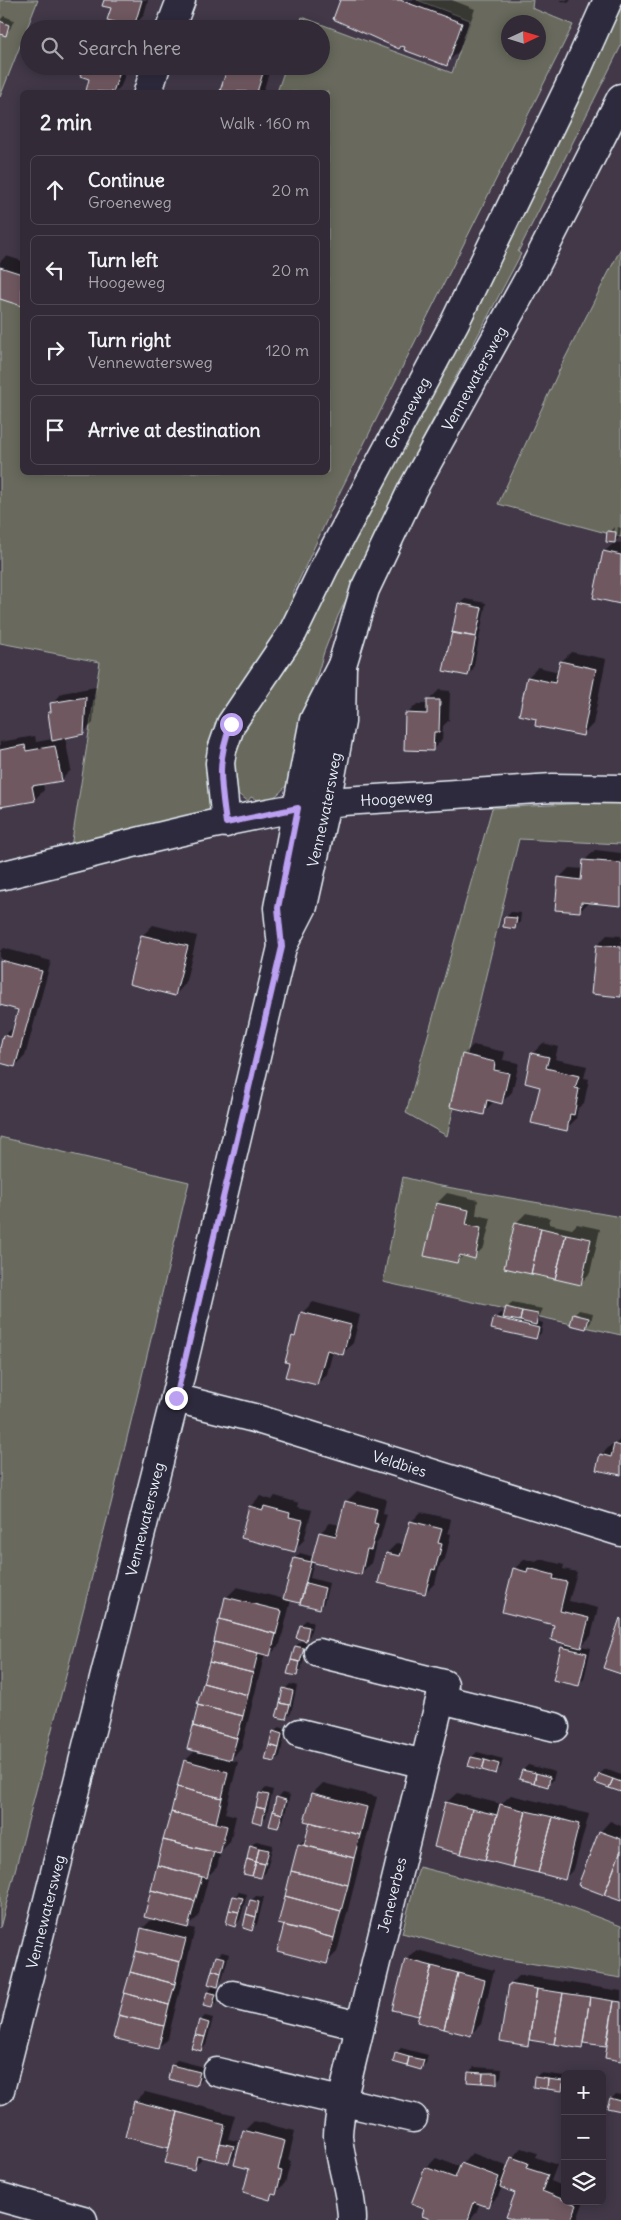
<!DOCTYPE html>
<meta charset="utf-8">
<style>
body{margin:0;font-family:Delius,sans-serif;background:#3d3642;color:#f1f3f6}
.controls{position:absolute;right:15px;bottom:15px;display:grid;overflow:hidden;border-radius:8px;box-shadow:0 2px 12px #0003}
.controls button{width:45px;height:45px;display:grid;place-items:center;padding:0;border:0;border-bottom:1px solid #4d4651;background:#322a36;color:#f1f3f6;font:25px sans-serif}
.compass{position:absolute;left:501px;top:15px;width:45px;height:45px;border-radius:50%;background:#322a36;box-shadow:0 2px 12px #0003;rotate:86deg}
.stop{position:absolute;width:15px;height:15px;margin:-11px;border:4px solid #bca0f2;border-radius:50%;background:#fff}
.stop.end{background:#bca0f2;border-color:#fff;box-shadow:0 1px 5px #0008}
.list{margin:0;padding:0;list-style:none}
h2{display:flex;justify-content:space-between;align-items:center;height:65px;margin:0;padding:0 20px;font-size:21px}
h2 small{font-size:16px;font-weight:400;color:#a8a7ad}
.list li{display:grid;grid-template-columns:32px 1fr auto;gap:15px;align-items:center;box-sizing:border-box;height:70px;margin:0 10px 10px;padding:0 10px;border:1px solid #4d4651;border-radius:8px}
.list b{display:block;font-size:19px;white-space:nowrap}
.list p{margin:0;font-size:16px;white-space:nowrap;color:#a8a7ad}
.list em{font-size:16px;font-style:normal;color:#a8a7ad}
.icon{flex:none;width:28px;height:28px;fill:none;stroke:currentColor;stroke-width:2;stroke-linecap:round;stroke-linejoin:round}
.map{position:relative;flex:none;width:621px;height:2220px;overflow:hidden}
.search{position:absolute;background:#322a36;box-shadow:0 2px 12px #0003;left:20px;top:20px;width:310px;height:55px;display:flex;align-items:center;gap:12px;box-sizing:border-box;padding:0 18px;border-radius:28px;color:#a8a7ad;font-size:19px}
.panel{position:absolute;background:#322a36;box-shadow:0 2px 12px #0003;left:20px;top:90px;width:310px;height:385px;border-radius:8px}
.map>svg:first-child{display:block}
</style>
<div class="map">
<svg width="621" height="2220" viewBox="0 0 621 2220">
<rect width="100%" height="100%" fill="#423848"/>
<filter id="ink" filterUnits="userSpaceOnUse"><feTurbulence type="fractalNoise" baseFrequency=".02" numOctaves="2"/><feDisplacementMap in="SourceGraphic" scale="10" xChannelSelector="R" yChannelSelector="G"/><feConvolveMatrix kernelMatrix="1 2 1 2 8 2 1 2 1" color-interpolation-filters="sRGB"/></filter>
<g filter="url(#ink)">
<!-- green -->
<path fill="#696b5d" stroke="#a8aeaa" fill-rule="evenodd" d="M0,0H38L0,97Z
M417,0H533L532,8L573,25L335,502L293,593L297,605L284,627L211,809L206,815L71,847L100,662L0,643V275L10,286L22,291V472H328V92H277L286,66H321V29H298L302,17L452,73L470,20ZM508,22H538V52H508Z
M621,0V46L518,252L521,254L415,454L413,466L338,616L324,652L307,709L292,777C284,791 269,807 251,797L248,801L235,792L230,754Z
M621,248V537L498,504L563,362Z
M608,802L621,803V844L519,839L447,1136L406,1113L492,808Z
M0,1137L189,1182L111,1504L0,1928Z
M403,1177L435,1185L621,1217V1335L383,1282Z
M419,1867L557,1902L621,1926V1978L498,1958L402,1933Z"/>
<!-- shadow -->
<path fill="#0007" d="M105,0H148L144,15L133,26Z
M341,0H452L475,9L460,50L446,64L407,46Z
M559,0H571L568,3Z
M4,16L14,20L10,29L5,34L0,32V20Z
M85,66H128L121,86L115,92L87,90L91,78Z
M229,66H271L263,92H228L221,90Z
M6,256L22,261V305L0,298V262Z
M614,527H615L614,538H617L618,527L621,528L620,536L615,542L609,532Z
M615,542L621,543V601L619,603L604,552Z
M465,599L486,603L473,670L467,675L460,604Z
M571,652L606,659L593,724L583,734L537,718L528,677L538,667L559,672L561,662Z
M96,687L93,723L83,733L65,737L71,770L61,780L43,783L44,790L34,800L0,806V742L35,736L36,742L53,739L49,713L52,710V704L62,693Z
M439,690L450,691L449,720L443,726L442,740L432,750L407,714L417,704H428L429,700Z
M595,850L621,853V905L589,902L580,911L559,878L569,868L584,869V861Z
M511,912L521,913L520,922L515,927L506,917Z
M153,925L197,936L185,984L175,995L130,983L143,935Z
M607,935L621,936V996L597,945Z
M3,948L51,961L25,1056L15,1066L0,1062L4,1036L15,1026L19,1009L0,1004V951Z
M543,1043L558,1047L555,1059L587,1066L584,1078L589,1079L584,1103L578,1108L576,1119L566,1129L542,1086L533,1053Z
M473,1045L505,1052L503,1060L519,1063L512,1092L502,1102L494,1101L483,1113L463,1055Z
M447,1193L478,1200L476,1215L491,1218L484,1247L474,1257L464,1255L457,1262L437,1203Z
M526,1213L550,1218L549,1224L572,1229L577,1224L600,1229L590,1273L580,1284L516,1223Z
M313,1302L360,1315L353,1343L343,1353L333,1351L327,1374L317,1384L290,1363L293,1337L298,1332L303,1312Z
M512,1303L543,1309L537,1321L543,1323L541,1333L536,1338L495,1318L500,1313L506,1314L507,1308Z
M579,1310L593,1313L591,1322L586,1328L574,1315Z
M621,1439V1474L601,1455L611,1445H614Z
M357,1491L386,1499L383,1513L387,1514L380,1539L376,1544L371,1563L361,1573L314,1561L310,1578L329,1583L324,1603L319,1608L291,1600L280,1644L270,1655L265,1653L241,1749L230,1760L238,1762L225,1813L236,1816L230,1842L221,1851L217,1867L209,1875L198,1917L187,1927L195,1929L168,2038L158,2048L142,1929L153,1918L145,1916L185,1761L196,1750L188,1748L227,1597L237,1587L284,1599L295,1558L300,1553L314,1557L320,1533L330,1523L340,1525L346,1502Z
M260,1496L272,1500L275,1496L299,1503L298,1507L312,1510L304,1540L294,1550L250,1507Z
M421,1512L451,1519L448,1533L451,1534L445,1559L440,1564L435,1583L425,1593L387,1553L397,1543L405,1545L411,1522Z
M525,1559L536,1562L539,1559L564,1565L563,1569L577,1572L569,1601L598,1608L591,1636L581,1646L591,1648L584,1679L579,1684L562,1648L567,1643L514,1569Z
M306,1620L313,1622L310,1635L305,1640L298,1638L301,1625Z
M301,1641L308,1643L301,1670L296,1675V1646Z
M290,1684L297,1686L291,1713L286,1718L285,1689Z
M279,1727L286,1729L280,1756L275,1761L274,1732Z
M477,1752L503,1759L501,1767L496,1772L472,1757Z
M528,1765L555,1772L553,1780L548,1785L523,1770Z
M605,1769L621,1775V1791L600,1774Z
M323,1783L377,1797L337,1952L327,1962L286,1924L299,1845L308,1836L311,1821L313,1793Z
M266,1788L273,1790L266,1817L261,1822V1793Z
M282,1793L290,1795L283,1821L278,1826L277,1798Z
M457,1793L501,1804L511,1795L589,1814L574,1869L564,1879L436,1846L446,1803Z
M610,1821L621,1826V1900L600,1832Z
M256,1841L273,1845L266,1872L261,1877L251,1846Z
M239,1892L247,1894L240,1920L235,1925L234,1897Z
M256,1896L264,1897L257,1924L252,1929L251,1901Z
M417,1950L494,1970L481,2024L471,2034L420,2015L406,1960Z
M222,1952L229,1954L222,1980L217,1986V1957Z
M520,1975L621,1991V2060L608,2045L587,2042L582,2047L533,2039L528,2045L510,1985Z
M213,1987L220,1989L217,2002L212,2007L208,1992Z
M205,2016L213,2018L206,2045L201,2050L200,2021Z
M401,2048L428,2055L426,2063L421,2068L394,2061L396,2053Z
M177,2060L204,2067L201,2079L196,2084L169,2078L172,2065Z
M474,2067L502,2069L501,2077L496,2082L469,2072Z
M540,2073L565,2076V2086L561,2090L535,2078Z
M602,2083L605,2084L602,2093Z
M145,2092L235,2115L228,2139L238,2141L234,2157L229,2162L204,2156L193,2168L171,2147L135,2102Z
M616,2094L621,2095V2110L611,2099Z
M254,2121L295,2131L288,2160L291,2161L285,2183L270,2198L250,2168L244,2131Z
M522,2148L537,2153L535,2157L557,2165L551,2181L565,2187V2201H584L577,2220H517L516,2192L502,2187L498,2196L488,2206L480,2203L476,2213L470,2220H436L426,2168L436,2158L460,2167L472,2153L509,2167L512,2158Z"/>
<!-- building -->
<path fill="#705861" stroke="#e8f1f8" d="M104,0H142L134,27L107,20L111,8L102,6Z
M340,0H400L462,23L447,66L404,50L405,47L401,46L399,49L333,19Z
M0,21L9,25L6,36L0,34Z
M84,66H122L113,92L86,91L89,79L80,76Z
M228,66H252L264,70L257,92L220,91Z
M0,267L22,274V306L0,299Z
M607,531L616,532L615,543L606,542Z
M603,551L621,555L620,604L593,598Z
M458,603L482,608L476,637L452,633Z
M452,632L476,637L468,676L443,671Z
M560,661L596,669L583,736L535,726L536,719L519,715L527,677L555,683Z
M86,697L84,734L52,741L48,712H51L50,703Z
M427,700H440L439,732H434L433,751L404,750L405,713L427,714Z
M25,745L26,751L55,746L62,781L32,786L35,801L0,807V750Z
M583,860L621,863V906L581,902L580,912L555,910L558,877L581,880Z
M504,917L517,918L515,929L503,927Z
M141,935L188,946L175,996L129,984Z
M596,945L621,947V997L591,994Z
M0,960L42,971L15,1067L0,1063V1048L3,1035L11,1037L18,1010L0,1005Z
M531,1053L549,1057L546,1068L579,1076L575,1088L579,1089L574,1115L570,1114L567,1131L531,1123L540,1087L525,1083Z
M462,1054L495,1062L494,1070L509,1073L502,1104L487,1100L484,1115L450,1107Z
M436,1203L469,1210L466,1225L481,1228L475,1259L460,1255L457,1263L424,1256Z
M515,1222L541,1228L531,1274L504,1268Z
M541,1228L566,1234L555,1279L531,1274Z
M566,1234L591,1239L581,1285L555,1279Z
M506,1307L522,1311L520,1321L503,1318Z
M522,1311L538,1314L536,1325L520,1321Z
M301,1312L351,1325L343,1355L327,1350L317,1385L285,1377L289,1363L285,1362L292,1336L295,1337Z
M573,1314L589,1318L586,1329L570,1325Z
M494,1317L539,1328L536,1339L491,1329Z
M614,1444L621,1446V1475L596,1470L600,1454L611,1457Z
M345,1501L377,1509L374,1523L378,1524L371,1550L367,1549L361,1575L311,1562L319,1532L336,1536Z
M249,1506L263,1510L264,1506L290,1513L289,1517L303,1520L295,1552L241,1538Z
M410,1521L442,1529L438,1543L442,1544L435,1570L432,1569L425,1594L378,1583L386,1553L400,1556Z
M294,1558L311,1562L300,1603L283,1599Z
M513,1568L527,1572L528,1568L554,1575L553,1579L567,1582L560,1611L589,1618L581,1648L551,1640L554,1625L502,1612Z
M306,1583L325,1588L320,1609L300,1604Z
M225,1597L282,1611L276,1634L220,1619Z
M620,1618L621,1619V1674L603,1668Z
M219,1619L276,1634L270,1656L214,1642Z
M300,1625L309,1627L306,1641L296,1638Z
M214,1642L258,1653L253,1673L209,1662Z
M295,1646L304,1648L300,1662L291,1660Z
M561,1647L587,1653L579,1686L553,1680Z
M291,1660L300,1662L297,1676L287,1674Z
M209,1662L253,1673L248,1695L203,1683Z
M203,1683L248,1695L243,1716L197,1705Z
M283,1688L293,1691L290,1705L280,1703Z
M280,1703L290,1705L286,1719L276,1717Z
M198,1705L243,1716L237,1738L193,1726Z
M193,1726L237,1738L231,1760L187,1749Z
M273,1731L282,1734L279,1748L269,1745Z
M269,1745L279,1748L275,1762L265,1760Z
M471,1757L485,1760L482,1770L468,1766Z
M184,1760L228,1772L222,1798L177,1787Z
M485,1760L499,1764L496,1774L482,1770Z
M522,1770L536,1773L534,1783L519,1779Z
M536,1773L550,1777L548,1787L534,1783Z
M599,1774L613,1779L609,1788L595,1783Z
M613,1779L621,1782V1792L609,1788Z
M177,1787L222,1798L216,1823L171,1812Z
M259,1793L269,1795L265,1809L256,1807Z
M312,1793L367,1807L360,1835L304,1821Z
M276,1797L286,1800L282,1814L273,1811Z
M445,1802L472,1809L461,1854L434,1847Z
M500,1804L526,1811L512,1867L485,1860Z
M256,1807L265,1809L262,1824L252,1821Z
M472,1809L497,1815L485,1860L461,1854Z
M273,1811L282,1814L278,1828L269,1826Z
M526,1811L553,1817L538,1873L512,1867Z
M171,1812L227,1826L220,1854L163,1840Z
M553,1817L579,1824L565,1880L538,1873Z
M310,1822L360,1835L354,1858L304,1845Z
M599,1831L621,1839V1850L604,1895L578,1885Z
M163,1840L214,1852L207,1878L157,1865Z
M298,1844L354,1858L348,1885L291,1871Z
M250,1845L259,1848L256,1862L247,1859Z
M259,1848L269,1850L265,1864L256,1862Z
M621,1850V1901L604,1895Z
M247,1859L256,1862L252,1876L243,1874Z
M256,1862L265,1864L261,1878L252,1876Z
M157,1865L202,1877L195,1901L151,1890Z
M291,1871L348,1885L341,1911L285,1896Z
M151,1890L195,1901L188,1928L144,1917Z
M233,1896L243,1898L239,1912L229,1910Z
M285,1896L341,1911L334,1938L278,1924Z
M250,1900L259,1902L256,1917L246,1914Z
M229,1910L239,1912L235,1927L226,1924Z
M246,1914L256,1917L252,1931L243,1928Z
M284,1925L334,1938L327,1964L277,1951Z
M141,1928L186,1939L180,1962L136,1951Z
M136,1951L180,1962L175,1984L130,1972Z
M216,1956L225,1958L221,1973L212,1970Z
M405,1959L432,1966L419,2016L392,2010Z
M432,1966L458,1973L444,2029L417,2022Z
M212,1970L221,1973L218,1987L208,1984Z
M130,1972L175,1984L169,2005L124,1993Z
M458,1973L485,1980L471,2036L444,2029Z
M509,1984L537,1989L528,2046L500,2041Z
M537,1989L563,1993L554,2044L529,2040Z
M207,1992L216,1994L212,2008L203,2006Z
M124,1993L169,2005L164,2026L118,2015Z
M563,1993L590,1997L582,2049L554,2044Z
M590,1997L614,2001L606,2046L583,2043Z
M614,2001L621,2002V2061L605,2058Z
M119,2015L164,2026L158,2049L113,2038Z
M199,2020L209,2023L205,2037L195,2035Z
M195,2035L205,2037L201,2051L191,2048Z
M395,2053L409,2057L407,2066L393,2062Z
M409,2057L424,2060L421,2070L407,2066Z
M171,2065L200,2072L196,2086L168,2079Z
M468,2072L483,2073L482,2083L467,2082Z
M483,2073H497V2084L482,2083Z
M534,2077L548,2079L547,2089L533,2087Z
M548,2079L563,2081L562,2091L547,2089Z
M610,2098L621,2101V2111L607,2108Z
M134,2101L178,2112L169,2148L125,2137Z
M178,2112L225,2125L216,2160L197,2156L194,2170L165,2163Z
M243,2130L285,2141L278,2170L282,2171L276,2195L272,2194L270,2200L243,2192L249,2169L234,2165Z
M220,2143L234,2146L229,2163L216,2160Z
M511,2157L528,2163L526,2168L548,2175L542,2191L577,2205L571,2220H514L506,2217L515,2193L500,2187Z
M461,2163L499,2177L488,2207L474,2202L468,2220H433L422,2216L424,2209L411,2204L425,2167L455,2178Z"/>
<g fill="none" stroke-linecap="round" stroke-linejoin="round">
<defs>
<g id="minor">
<path d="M170,29L181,0"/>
<path d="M148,92L156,66"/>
<path id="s1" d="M226,823L220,763L222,750L231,724L293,632L324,568L455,322L570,85L608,0"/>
<path id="s2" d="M0,876C113,849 227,816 343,801L553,788L621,789"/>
<path id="s3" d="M282,947L278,908L314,720L342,665L365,589L412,490L534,269L621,98"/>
<path id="s4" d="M175,1398L254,1418L621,1532"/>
<path d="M319,1653L444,1684L342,2101C341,2113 338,2125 338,2136C340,2165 352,2191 352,2220"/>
<path d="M441,1699L555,1727"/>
<path d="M300,1733L424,1764"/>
<path d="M233,1995L360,2026"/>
<path d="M217,2072L413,2118"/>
<path id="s5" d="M0,2090L175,1398L282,947L303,906L326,803L341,722L342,665"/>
<path d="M0,2197L83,2220"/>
</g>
</defs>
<!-- minor casing -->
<use href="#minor" stroke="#e8f1f8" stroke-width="31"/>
<!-- minor -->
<use href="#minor" stroke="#2f2a3d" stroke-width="28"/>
</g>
</g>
<g fill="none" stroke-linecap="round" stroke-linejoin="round" filter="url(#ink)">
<!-- route -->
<path stroke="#bca0f2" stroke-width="6" d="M176,1398L282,947L278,908L298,808L226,823C221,784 216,762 231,724"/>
</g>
<g text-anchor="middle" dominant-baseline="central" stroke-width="4" stroke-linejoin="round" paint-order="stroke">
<!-- street labels -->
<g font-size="15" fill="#e8f1f8" stroke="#2f2a3d">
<text stroke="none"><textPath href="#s3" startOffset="609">Vennewatersweg</textPath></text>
<text stroke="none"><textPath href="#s1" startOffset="459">Groeneweg</textPath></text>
<text stroke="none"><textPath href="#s2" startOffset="405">Hoogeweg</textPath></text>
<text stroke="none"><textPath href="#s5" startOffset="1322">Vennewatersweg</textPath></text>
<text stroke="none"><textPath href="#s4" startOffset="234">Veldbies</textPath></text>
<text stroke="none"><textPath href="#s5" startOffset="589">Vennewatersweg</textPath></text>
<text transform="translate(392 1895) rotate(-76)">Jeneverbes</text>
<text stroke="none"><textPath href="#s5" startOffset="184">Vennewatersweg</textPath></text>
</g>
</g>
</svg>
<div class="controls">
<button>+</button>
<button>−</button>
<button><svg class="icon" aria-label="layers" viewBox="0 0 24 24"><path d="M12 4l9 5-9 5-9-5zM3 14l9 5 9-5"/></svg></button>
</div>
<svg class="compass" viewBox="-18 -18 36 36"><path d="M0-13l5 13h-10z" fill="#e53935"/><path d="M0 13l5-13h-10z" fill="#a8a7ad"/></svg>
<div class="stop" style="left:231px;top:724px"></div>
<div class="stop end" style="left:176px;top:1398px"></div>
<div class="search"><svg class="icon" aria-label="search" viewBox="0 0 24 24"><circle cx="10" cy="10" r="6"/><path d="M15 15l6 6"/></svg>Search here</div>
<section class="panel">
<h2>2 min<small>Walk · 160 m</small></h2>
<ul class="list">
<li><svg class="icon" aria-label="ahead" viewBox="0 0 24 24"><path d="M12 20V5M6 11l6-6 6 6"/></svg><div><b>Continue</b><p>Groeneweg</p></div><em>20 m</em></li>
<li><svg class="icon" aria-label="left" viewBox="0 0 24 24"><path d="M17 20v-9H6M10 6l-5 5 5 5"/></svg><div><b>Turn left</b><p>Hoogeweg</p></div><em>20 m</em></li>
<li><svg class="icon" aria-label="right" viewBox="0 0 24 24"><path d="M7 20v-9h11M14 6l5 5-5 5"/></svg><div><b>Turn right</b><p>Vennewatersweg</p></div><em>120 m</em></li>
<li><svg class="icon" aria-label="arrive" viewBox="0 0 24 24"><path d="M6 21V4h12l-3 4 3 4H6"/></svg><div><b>Arrive at destination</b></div></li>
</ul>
</section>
</div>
